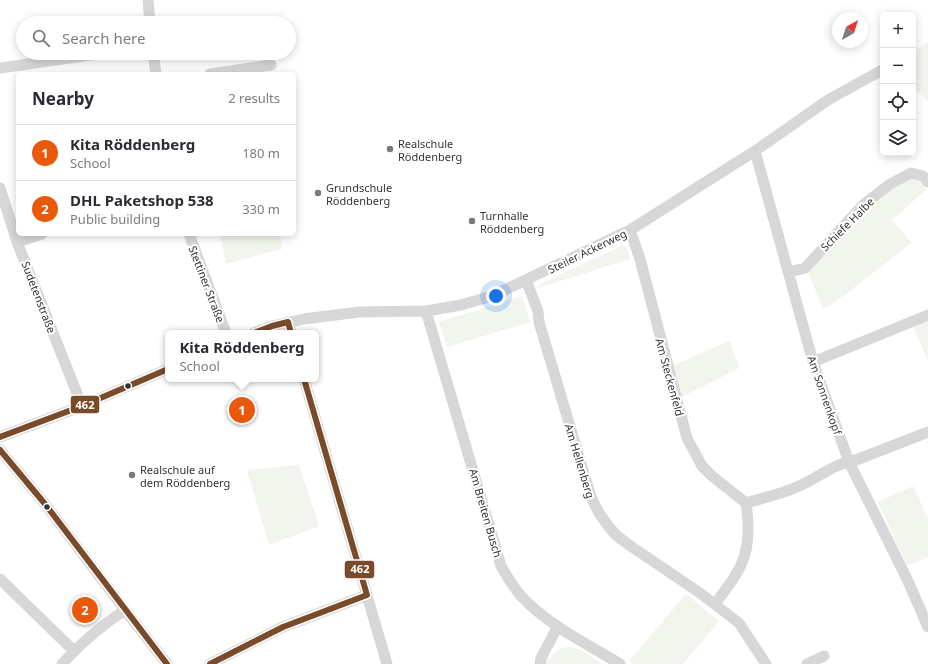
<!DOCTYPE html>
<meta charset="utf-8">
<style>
body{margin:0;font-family:"Noto Sans",sans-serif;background:#f2f2f3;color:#2b2b33}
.controls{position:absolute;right:12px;top:12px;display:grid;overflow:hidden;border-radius:6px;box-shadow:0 2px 10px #0003}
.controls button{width:36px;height:36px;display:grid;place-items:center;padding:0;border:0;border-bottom:1px solid #e1e1e2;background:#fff;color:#2b2b33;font:20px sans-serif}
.compass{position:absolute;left:832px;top:12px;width:36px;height:36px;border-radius:50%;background:#fff;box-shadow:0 2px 10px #0003;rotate:39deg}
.you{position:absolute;left:496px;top:296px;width:14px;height:14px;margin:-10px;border:3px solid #fff;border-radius:50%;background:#1a73e8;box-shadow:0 0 0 6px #1a73e833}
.badge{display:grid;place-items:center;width:26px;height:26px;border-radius:50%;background:#ea580c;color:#fff;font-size:13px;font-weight:700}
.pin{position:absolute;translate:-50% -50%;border:2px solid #fff;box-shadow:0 1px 4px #0006}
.popup{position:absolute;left:165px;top:330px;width:154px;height:52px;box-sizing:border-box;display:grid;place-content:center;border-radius:6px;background:#fff;filter:drop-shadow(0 1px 3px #0005);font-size:13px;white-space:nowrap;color:#7c7c81}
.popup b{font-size:15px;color:#2b2b33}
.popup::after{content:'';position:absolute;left:50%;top:100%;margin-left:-8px;border:8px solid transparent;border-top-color:#fff}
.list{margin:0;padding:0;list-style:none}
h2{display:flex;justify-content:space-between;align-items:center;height:52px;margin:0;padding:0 16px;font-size:17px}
h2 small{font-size:13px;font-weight:400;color:#7c7c81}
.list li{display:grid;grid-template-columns:26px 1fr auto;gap:12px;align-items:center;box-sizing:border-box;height:56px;padding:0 16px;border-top:1px solid #e1e1e2}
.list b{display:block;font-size:15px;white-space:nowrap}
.list p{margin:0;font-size:13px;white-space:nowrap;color:#7c7c81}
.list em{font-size:13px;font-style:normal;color:#7c7c81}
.icon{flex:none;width:22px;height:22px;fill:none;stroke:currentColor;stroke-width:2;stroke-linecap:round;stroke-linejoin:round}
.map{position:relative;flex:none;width:928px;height:664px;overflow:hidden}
.search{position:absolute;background:#fff;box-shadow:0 2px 10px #0003;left:16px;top:16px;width:280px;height:44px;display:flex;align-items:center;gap:10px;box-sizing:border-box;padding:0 14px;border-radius:22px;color:#7c7c81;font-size:15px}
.panel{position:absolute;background:#fff;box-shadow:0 2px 10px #0003;left:16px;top:72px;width:280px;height:164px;border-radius:6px}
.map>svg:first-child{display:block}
</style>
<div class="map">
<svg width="928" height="664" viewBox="0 0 928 664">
<rect width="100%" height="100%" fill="#fff"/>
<!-- green -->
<path fill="#f1f5ed" d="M928,42V102L913,86V52Z
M909,178L917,179L927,189L892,220L912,243L834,303L823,309L808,272L868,206Z
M220,234H280L282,249L226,264Z
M623,245L627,248L630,259L538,288L540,284Z
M522,296L530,322L447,347L439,322Z
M928,320V361L913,326Z
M730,341L739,368L682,397L674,365Z
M299,465L319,526L269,545L247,470Z
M913,486L928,518V557L907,566L878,502Z
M686,594L719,621L683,664H633L629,661Z
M567,647C581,646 591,657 602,664H545L547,658L550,659C555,651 559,649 567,647Z"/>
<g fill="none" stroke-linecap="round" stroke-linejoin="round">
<!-- minor -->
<path stroke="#d7d7d7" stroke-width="11" d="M148,0L150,23
M153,53L156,74
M0,68L104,53
M210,74L271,65
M755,151L813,362L849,462L907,579L928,627
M0,188L17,242L82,406
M630,230L640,259L687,438L702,466L712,476L746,503C749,523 750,546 741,565C735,579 724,591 715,604
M189,234L226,333
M17,242L42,234
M789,272L805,268L863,205L890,184L911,173L923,176L928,182
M526,280L538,311L539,322L591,497L599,513L609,527L617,536L632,547L700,593L739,623L766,664
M426,311L501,566C507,576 513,587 521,596C549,626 586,643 620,664
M288,322L291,333
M254,333L272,326L304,319L359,312L426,311L461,305L492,296L630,230L755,151L828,100L882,70
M813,362L928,315
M304,379L387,664
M0,437L82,406L168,369
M0,450L45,504L125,610L167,664
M746,503C763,498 781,494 797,487C817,479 834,463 856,460L928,432
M0,579L74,651
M62,664C80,644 102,625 125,610
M210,664L283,627L367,595
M540,664L541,658L558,626
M807,664L824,656"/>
<defs>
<path id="bus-1" d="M254,333L272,326L288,322L291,333
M0,437L82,406L168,369
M0,450L45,504L167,664
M210,664L283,627L367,595L304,379"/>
</defs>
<!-- bus-1 casing -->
<use href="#bus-1" stroke="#fff" stroke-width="9"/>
<!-- bus-1 -->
<use href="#bus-1" stroke="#7a4b2a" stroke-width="6"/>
</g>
<!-- markers -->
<g fill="#7a7a7a" stroke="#fff" stroke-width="1.5">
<circle cx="390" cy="149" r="4"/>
<circle cx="318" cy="193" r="4"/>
<circle cx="472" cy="221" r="4"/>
<circle cx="132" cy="475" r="4"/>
</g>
<g fill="#333" stroke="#fff" stroke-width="1.5">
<circle cx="128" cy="386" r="3.5"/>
<circle cx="47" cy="507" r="3.5"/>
</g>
<g text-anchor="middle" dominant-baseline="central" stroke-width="4" stroke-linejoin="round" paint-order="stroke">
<!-- poi labels -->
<g font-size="11" fill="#333" stroke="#fff" text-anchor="start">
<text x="398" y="143">Realschule<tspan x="398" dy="13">Röddenberg</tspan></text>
<text x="326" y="187">Grundschule<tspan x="326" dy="13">Röddenberg</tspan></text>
<text x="480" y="215">Turnhalle<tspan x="480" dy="13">Röddenberg</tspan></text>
<text x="140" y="469">Realschule auf<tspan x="140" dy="13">dem Röddenberg</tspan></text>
</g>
<!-- street labels -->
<g font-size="11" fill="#333" stroke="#fff">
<text transform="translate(847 224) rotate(-45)">Schiefe Halbe</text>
<text transform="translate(587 251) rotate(-26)">Steiler Ackerweg</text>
<text transform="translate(207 284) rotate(69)">Stettiner Straße</text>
<text transform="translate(39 297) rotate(69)">Sudetenstraße</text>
<text transform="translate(670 377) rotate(75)">Am Steckenfeld</text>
<text transform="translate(825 395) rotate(71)">Am Sonnenkopf</text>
<text transform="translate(580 461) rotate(73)">Am Hellenberg</text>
<text transform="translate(486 513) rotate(74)">Am Breiten Busch</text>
</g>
</g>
<g stroke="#fff" stroke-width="1.5">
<rect x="70" y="395" width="30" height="19" rx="4" fill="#7a4b2a"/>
<rect x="344" y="560" width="31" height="19" rx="4" fill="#7a4b2a"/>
</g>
<g font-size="11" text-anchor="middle" font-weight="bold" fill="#fff">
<text x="85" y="409">462</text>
<text x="360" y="573">462</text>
</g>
</svg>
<div class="controls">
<button>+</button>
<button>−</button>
<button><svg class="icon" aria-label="locate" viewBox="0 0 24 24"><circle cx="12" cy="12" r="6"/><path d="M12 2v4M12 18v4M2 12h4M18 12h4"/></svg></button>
<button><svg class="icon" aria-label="layers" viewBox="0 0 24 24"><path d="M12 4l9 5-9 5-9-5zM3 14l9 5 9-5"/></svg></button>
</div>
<svg class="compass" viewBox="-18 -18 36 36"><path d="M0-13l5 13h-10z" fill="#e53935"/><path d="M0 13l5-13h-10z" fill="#7c7c81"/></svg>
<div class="you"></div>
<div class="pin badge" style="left:242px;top:410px">1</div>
<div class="popup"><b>Kita Röddenberg</b>School</div>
<div class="pin badge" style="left:85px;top:610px">2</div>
<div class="search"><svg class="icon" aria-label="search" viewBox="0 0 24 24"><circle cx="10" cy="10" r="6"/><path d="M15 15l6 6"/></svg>Search here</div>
<section class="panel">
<h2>Nearby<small>2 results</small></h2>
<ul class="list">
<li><span class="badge">1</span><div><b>Kita Röddenberg</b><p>School</p></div><em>180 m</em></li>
<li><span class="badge">2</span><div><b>DHL Paketshop 538</b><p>Public building</p></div><em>330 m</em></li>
</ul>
</section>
</div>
